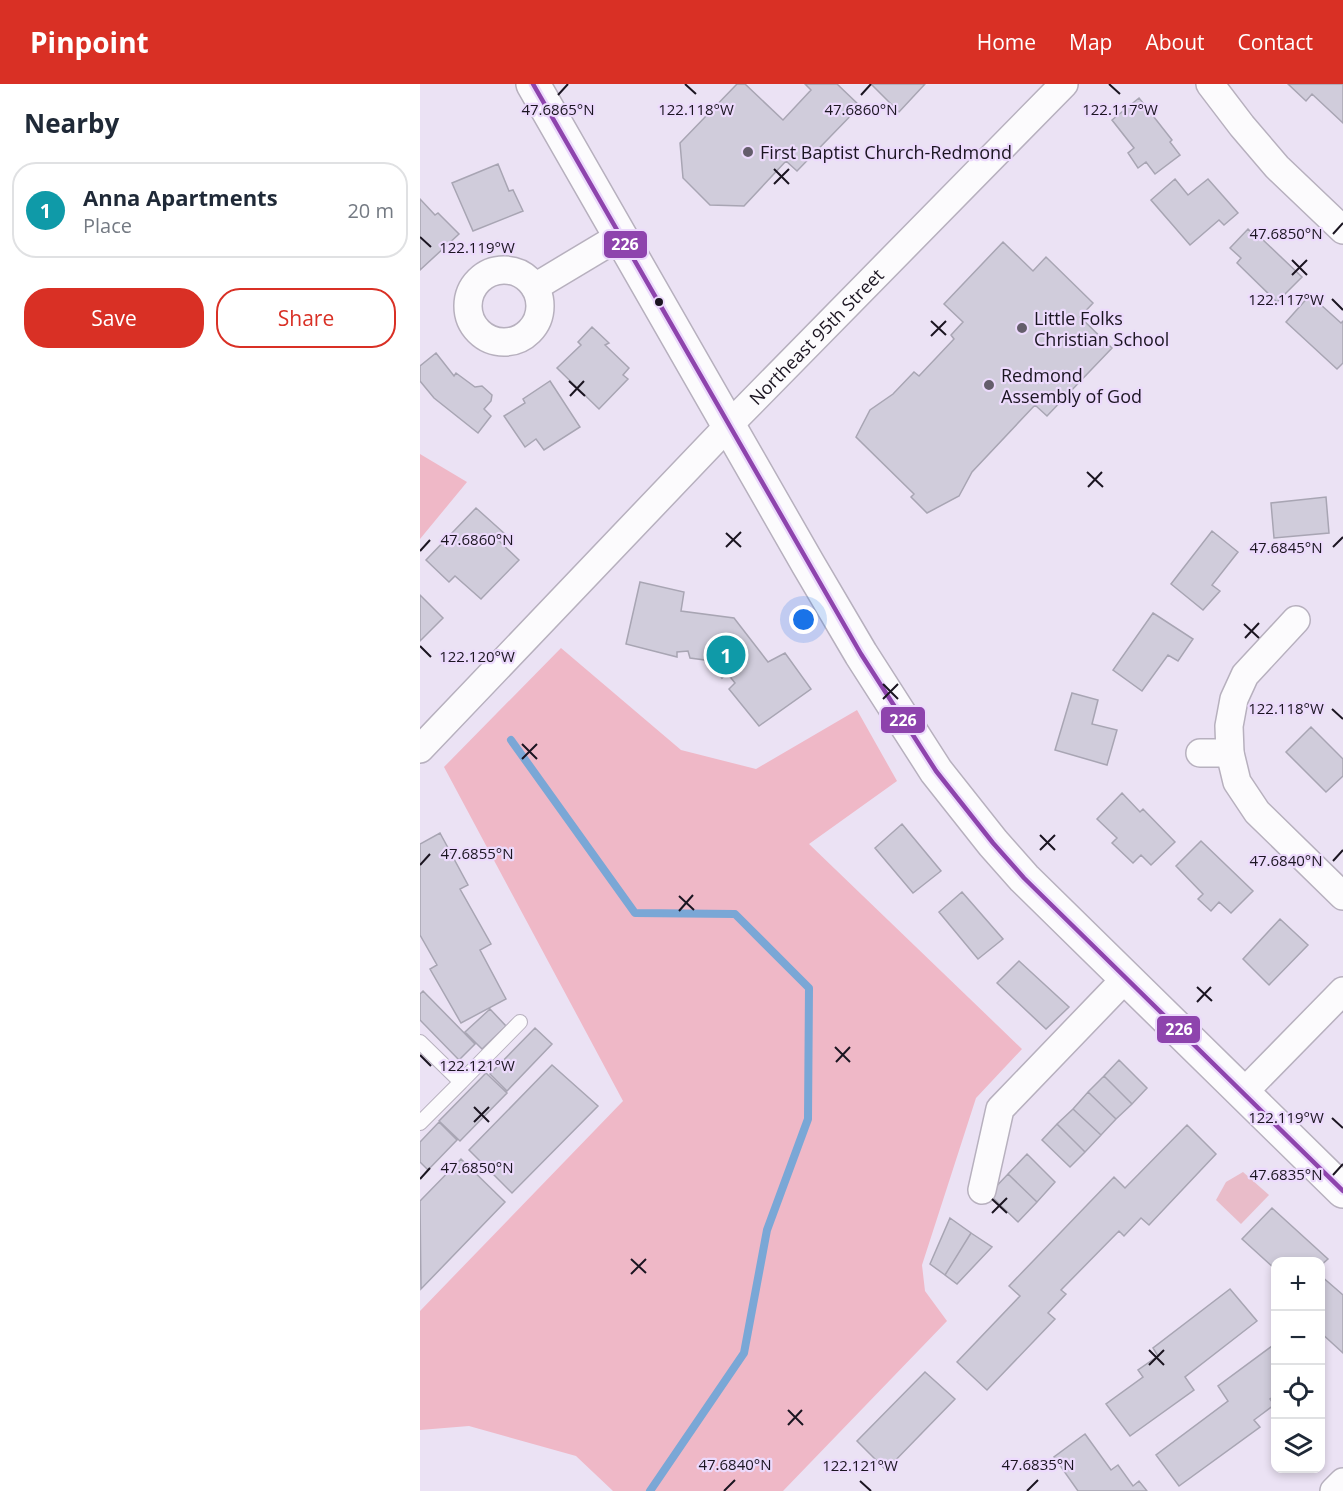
<!DOCTYPE html>
<meta charset="utf-8">
<style>
body{margin:0;font-family:"Open Sans",sans-serif;background:#f6f6f7;color:#1f2937}
.controls{position:absolute;right:18px;bottom:18px;display:grid;overflow:hidden;border-radius:12px;box-shadow:0 3px 9px #0003}
.controls button{width:54px;height:54px;display:grid;place-items:center;padding:0;border:0;border-bottom:2px solid #e0e1e3;background:#fff;color:#1f2937;font:30px sans-serif}
.you{position:absolute;left:384px;top:536px;width:21px;height:21px;margin:-15px;border:4px solid #fff;border-radius:50%;background:#1a73e8;box-shadow:0 0 0 9px #1a73e833}
.badge{display:grid;place-items:center;width:39px;height:39px;border-radius:50%;background:#d93025;color:#fff;font-size:20px;font-weight:700}
.pin{position:absolute;translate:-50% -50%;border:3px solid #fff;box-shadow:0 2px 6px #0006}
.list{margin:0;padding:0;list-style:none}
h2{display:flex;justify-content:space-between;align-items:center;height:78px;margin:0;padding:0 24px;font-size:26px}
h2 small{font-size:20px;font-weight:400;color:#747a83}
.list li{display:grid;grid-template-columns:39px 1fr auto;gap:18px;align-items:center;box-sizing:border-box;height:96px;margin:0 12px 12px;padding:0 12px;border:2px solid #e0e1e3;border-radius:24px}
.list b{display:block;font-size:22px;white-space:nowrap}
.list p{margin:0;font-size:20px;white-space:nowrap;color:#747a83}
.list em{font-size:20px;font-style:normal;color:#747a83}
.actions{display:flex;gap:12px;padding:18px 24px}
.actions a{flex:1;padding:14px 0;border:2px solid #d93025;border-radius:24px;text-align:center;font-size:21px;color:#d93025}
.actions .main{background:#d93025;color:#fff}
.icon{flex:none;width:33px;height:33px;fill:none;stroke:currentColor;stroke-width:2;stroke-linecap:round;stroke-linejoin:round}
.map{position:relative;flex:none;width:923px;height:1407px;overflow:hidden}
header{display:flex;align-items:center;gap:36px;box-sizing:border-box;height:84px;padding:0 30px;background:#d93025;color:#fff}
header strong{font-size:28px}
nav{display:flex;gap:33px;margin-inline-start:auto;font-size:21px}
main{display:flex}
aside{flex:1;background:#fff}
.map>svg:first-child{display:block}
</style>
<header>
<strong>Pinpoint</strong>
<nav><a>Home</a><a>Map</a><a>About</a><a>Contact</a></nav>
</header>
<main>
<aside>
<h2>Nearby<small></small></h2>
<ul class="list">
<li><span class="badge" style="background:#0f9aa8">1</span><div><b>Anna Apartments</b><p>Place</p></div><em>20 m</em></li>
</ul>
<div class="actions"><a class="main">Save</a><a>Share</a></div>
</aside>
<div class="map">
<svg width="923" height="1407" viewBox="0 0 923 1407">
<rect width="100%" height="100%" fill="#ebe2f4"/>
<!-- green -->
<path fill="#e9bcc9" d="M823,1088L849,1111L821,1140L796,1116L806,1098Z"/>
<!-- forest -->
<path fill="#efb8c7" d="M0,370L47,398L0,455Z
M141,564L261,666L336,685L437,626L477,697L389,760L602,965L556,1014L502,1181L505,1207L527,1237L363,1407H193L156,1372L49,1342L0,1346V1227L203,1017L24,683Z"/>
<g fill="none" stroke-linecap="round" stroke-linejoin="round">
<!-- stream -->
<path stroke="#7aa7d6" stroke-width="8" d="M91,656L215,829L315,830L389,904L388,1035L347,1146L324,1269L230,1407"/>
</g>
<!-- building -->
<path fill="#d0ccdb" stroke="#a8a5b3" stroke-width="1.5" d="M317,0H325L363,36L391,6L385,0H417L440,22L377,87L366,77L324,122L290,121L263,94L260,59Z
M451,0H505L479,28Z
M868,0H923V39L892,10L886,17Z
M719,14L752,56L750,58L760,71L735,90L726,78L718,84L708,69L714,64L692,36Z
M78,80L89,107L93,106L103,127L53,147L32,99Z
M755,95L768,111L788,95L818,129L804,141L799,136L770,161L731,116Z
M0,115L15,131L18,129L39,150L0,186Z
M828,145L839,156L841,154L882,193L857,218L817,179L821,174L810,164Z
M583,158L613,187L626,173L673,219L660,233L692,264L627,332L615,321L552,388L539,412L507,429L491,413L494,410L436,353L450,326L473,310L494,288L499,292L534,255L531,251L543,238L524,220Z
M890,211L921,239L923,237V279L917,285L866,238Z
M172,243L189,259L185,261L209,284L203,291L208,295L179,325L137,284L161,261L158,258Z
M16,269L34,292L36,289L55,303L62,302L72,311L71,317L64,325L71,332L58,349L14,314L0,297V282Z
M130,297L160,343L124,366L116,355L105,363L84,332L105,319L103,315Z
M906,413L909,449L854,454L851,419Z
M56,424L85,450L79,457L99,476L61,515L35,492L29,498L6,476Z
M792,447L818,468L792,501L800,507L783,526L751,500Z
M220,498L264,508L261,527L314,534L348,578L365,569L391,605L339,642L309,605L315,599L307,589L302,594L292,577L270,574L268,567L257,568V573L206,560Z
M0,511L23,534L0,557Z
M733,529L773,555L758,577L748,571L722,607L693,586Z
M652,609L678,616L672,640L697,646L687,681L635,666Z
M891,643L923,675V692L906,708L866,668Z
M702,709L720,728L723,725L755,758L731,781L721,771L713,779L692,759L697,754L677,735Z
M482,740L521,787L493,809L455,764Z
M20,749L48,801L40,805L71,860L60,866L86,915L41,939L10,885L17,881L0,851V760Z
M781,757L833,807L811,829L799,818L791,827L778,815L783,810L756,782Z
M542,808L583,855L558,875L519,828Z
M860,835L888,861L849,901L823,875Z
M599,877L649,923L626,945L577,899Z
M3,907L55,960L39,976L0,936V910Z
M70,925L86,942L62,965L45,948Z
M115,944L132,960L87,1007L70,990Z
M699,976L727,1004L712,1020L684,992Z
M132,981L178,1022L92,1109L49,1066Z
M66,989L87,1009L40,1057L19,1037Z
M684,992L712,1020L696,1035L668,1008Z
M668,1008L696,1035L681,1051L653,1025Z
M653,1025L681,1051L665,1068L637,1040Z
M19,1038L37,1056L8,1086L0,1078V1058Z
M637,1040L665,1068L650,1083L622,1056Z
M767,1041L796,1070L729,1141L721,1134L704,1152L699,1147L641,1206L646,1210L628,1229L635,1235L567,1306L537,1278L600,1212L589,1202L694,1093L705,1104Z
M607,1070L635,1098L617,1118L588,1090Z
M41,1075L85,1118L1,1205L0,1117Z
M588,1090L617,1118L598,1138L569,1110Z
M852,1124L908,1175L900,1182V1178H856V1186L822,1155Z
M530,1134L551,1149L525,1191L510,1180Z
M551,1149L572,1163L537,1200L525,1191Z
M900,1191L923,1211V1269L900,1248Z
M810,1205L837,1237L765,1293L774,1306L710,1352L686,1320L723,1293L718,1286L738,1272L733,1264Z
M856,1259V1311L850,1315L854,1321L834,1336L840,1343L759,1402L736,1371L808,1317L798,1302Z
M505,1288L535,1315L466,1386L437,1357Z
M665,1350L691,1386L698,1381L713,1402L719,1397L727,1407H658L634,1373Z"/>
<g fill="none" stroke-linecap="round" stroke-linejoin="round">
<defs>
<path id="service" d="M0,958L41,998L0,1039
M41,998L100,938"/>
<g id="minor">
<path d="M790,0L822,42L857,83L923,146"/>
<circle cx="84" cy="222" r="36"/>
<path d="M115,203L200,152"/>
<path d="M876,536L825,591L814,615L809,642L810,669L817,698L837,728L923,812"/>
<path id="s1" d="M0,665L309,341L644,0"/>
<path d="M780,669H810"/>
<path d="M823,1009L923,907"/>
<path d="M562,1106L580,1025L705,895"/>
<path d="M914,1407L923,1398"/>
</g>
<path id="tertiary" d="M113,0L388,480L441,570L516,687L573,759L604,794L923,1107"/>
</defs>
<!-- service casing -->
<use href="#service" stroke="#b7b0be" stroke-width="16"/>
<!-- minor casing -->
<use href="#minor" stroke="#b7b0be" stroke-width="30"/>
<!-- tertiary casing -->
<use href="#tertiary" stroke="#b7b0be" stroke-width="36"/>
<!-- service -->
<use href="#service" stroke="#fcfbfd" stroke-width="14"/>
<!-- minor -->
<use href="#minor" stroke="#fcfbfd" stroke-width="27"/>
<!-- tertiary -->
<use href="#tertiary" stroke="#fcfbfd" stroke-width="33"/>
<defs>
<path id="bus-1" d="M113,0L441,570L516,687L573,759L604,794L923,1107"/>
</defs>
<!-- bus-1 casing -->
<use href="#bus-1" stroke="#ecdafc" stroke-width="9"/>
<!-- bus-1 -->
<use href="#bus-1" stroke="#8e44ad" stroke-width="4.5"/>
</g>
<!-- ticks -->
<path fill="none" stroke="#1b1521" stroke-width="2" d="M265,0L276,10M689,0L700,10M138,11L148,0M441,11L451,0M354,85L369,100M354,100L369,85M913,150L923,139M0,153L11,163M872,176L887,191M872,191L887,176M912,215L923,226M511,237L526,251M511,252L526,237M149,297L165,312M150,312L164,297M667,388L683,403M668,403L682,388M306,449L321,463M306,463L321,448M913,463L923,453M0,467L10,456M824,540L839,554M825,554L839,539M0,562L11,573M463,600L478,615M463,615L478,600M912,625L923,635M102,660L117,675M102,675L117,660M620,751L635,766M620,766L635,751M913,777L923,766M0,781L10,770M259,812L274,826M259,827L273,811M777,903L792,917M777,918L791,903M415,963L430,978M0,971L11,982M416,978L430,963M54,1023L69,1038M912,1034L923,1044M54,1038L69,1023M913,1091L923,1080M0,1095L10,1084M572,1115L587,1129M572,1129L587,1114M211,1175L226,1189M211,1190L226,1175M729,1266L744,1281M729,1281L744,1266M368,1326L383,1341M368,1341L382,1326M440,1397L451,1407M304,1407L315,1396M607,1407L618,1396"/>
<!-- markers -->
<g fill="#645d6b" stroke="#ecdafc" stroke-width="2">
<circle cx="328" cy="68" r="6"/>
<circle cx="602" cy="244" r="6"/>
<circle cx="569" cy="301" r="6"/>
</g>
<circle fill="#1b1521" stroke="#ecdafc" stroke-width="2" cx="239" cy="218" r="5"/>
<g text-anchor="middle" dominant-baseline="central" stroke-width="4.5" stroke-linejoin="round" paint-order="stroke">
<!-- poi labels -->
<g font-size="18" fill="#1b1521" stroke="#ecdafc" text-anchor="start">
<text x="340" y="68">First Baptist Church-Redmond</text>
<text x="614" y="234">Little Folks<tspan x="614" dy="21">Christian School</tspan></text>
<text x="581" y="291">Redmond<tspan x="581" dy="21">Assembly of God</tspan></text>
</g>
<!-- street labels -->
<g font-size="18" fill="#1b1521" stroke="#ecdafc">
<text stroke="none"><textPath href="#s1" startOffset="572">Northeast 95th Street</textPath></text>
</g>
</g>
<g font-size="15" text-anchor="middle" fill="#1b1521" stroke="#ecdafc" stroke-width="4.5" stroke-linejoin="round" paint-order="stroke">
<text x="276" y="31">122.118°W</text>
<text x="700" y="31">122.117°W</text>
<text x="138" y="31">47.6865°N</text>
<text x="441" y="31">47.6860°N</text>
<text x="866" y="155">47.6850°N</text>
<text x="57" y="169">122.119°W</text>
<text x="866" y="221">122.117°W</text>
<text x="57" y="461">47.6860°N</text>
<text x="866" y="469">47.6845°N</text>
<text x="57" y="578">122.120°W</text>
<text x="866" y="630">122.118°W</text>
<text x="57" y="775">47.6855°N</text>
<text x="866" y="782">47.6840°N</text>
<text x="57" y="987">122.121°W</text>
<text x="866" y="1039">122.119°W</text>
<text x="57" y="1089">47.6850°N</text>
<text x="866" y="1096">47.6835°N</text>
<text x="315" y="1386">47.6840°N</text>
<text x="618" y="1386">47.6835°N</text>
<text x="440" y="1387">122.121°W</text>
</g>
<g stroke="#ecdafc" stroke-width="2">
<rect x="183" y="146" width="45" height="29" rx="6" fill="#8e44ad"/>
<rect x="460" y="622" width="46" height="28" rx="6" fill="#8e44ad"/>
<rect x="736" y="931" width="45" height="29" rx="6" fill="#8e44ad"/>
</g>
<g font-size="16" text-anchor="middle" font-weight="bold" fill="#fff">
<text x="205" y="166">226</text>
<text x="483" y="642">226</text>
<text x="759" y="951">226</text>
</g>
</svg>
<div class="controls">
<button>+</button>
<button>−</button>
<button><svg class="icon" aria-label="locate" viewBox="0 0 24 24"><circle cx="12" cy="12" r="6"/><path d="M12 2v4M12 18v4M2 12h4M18 12h4"/></svg></button>
<button><svg class="icon" aria-label="layers" viewBox="0 0 24 24"><path d="M12 4l9 5-9 5-9-5zM3 14l9 5 9-5"/></svg></button>
</div>
<div class="you"></div>
<div class="pin badge" style="left:306px;top:571px;background:#0f9aa8">1</div>
</div>
</main>
